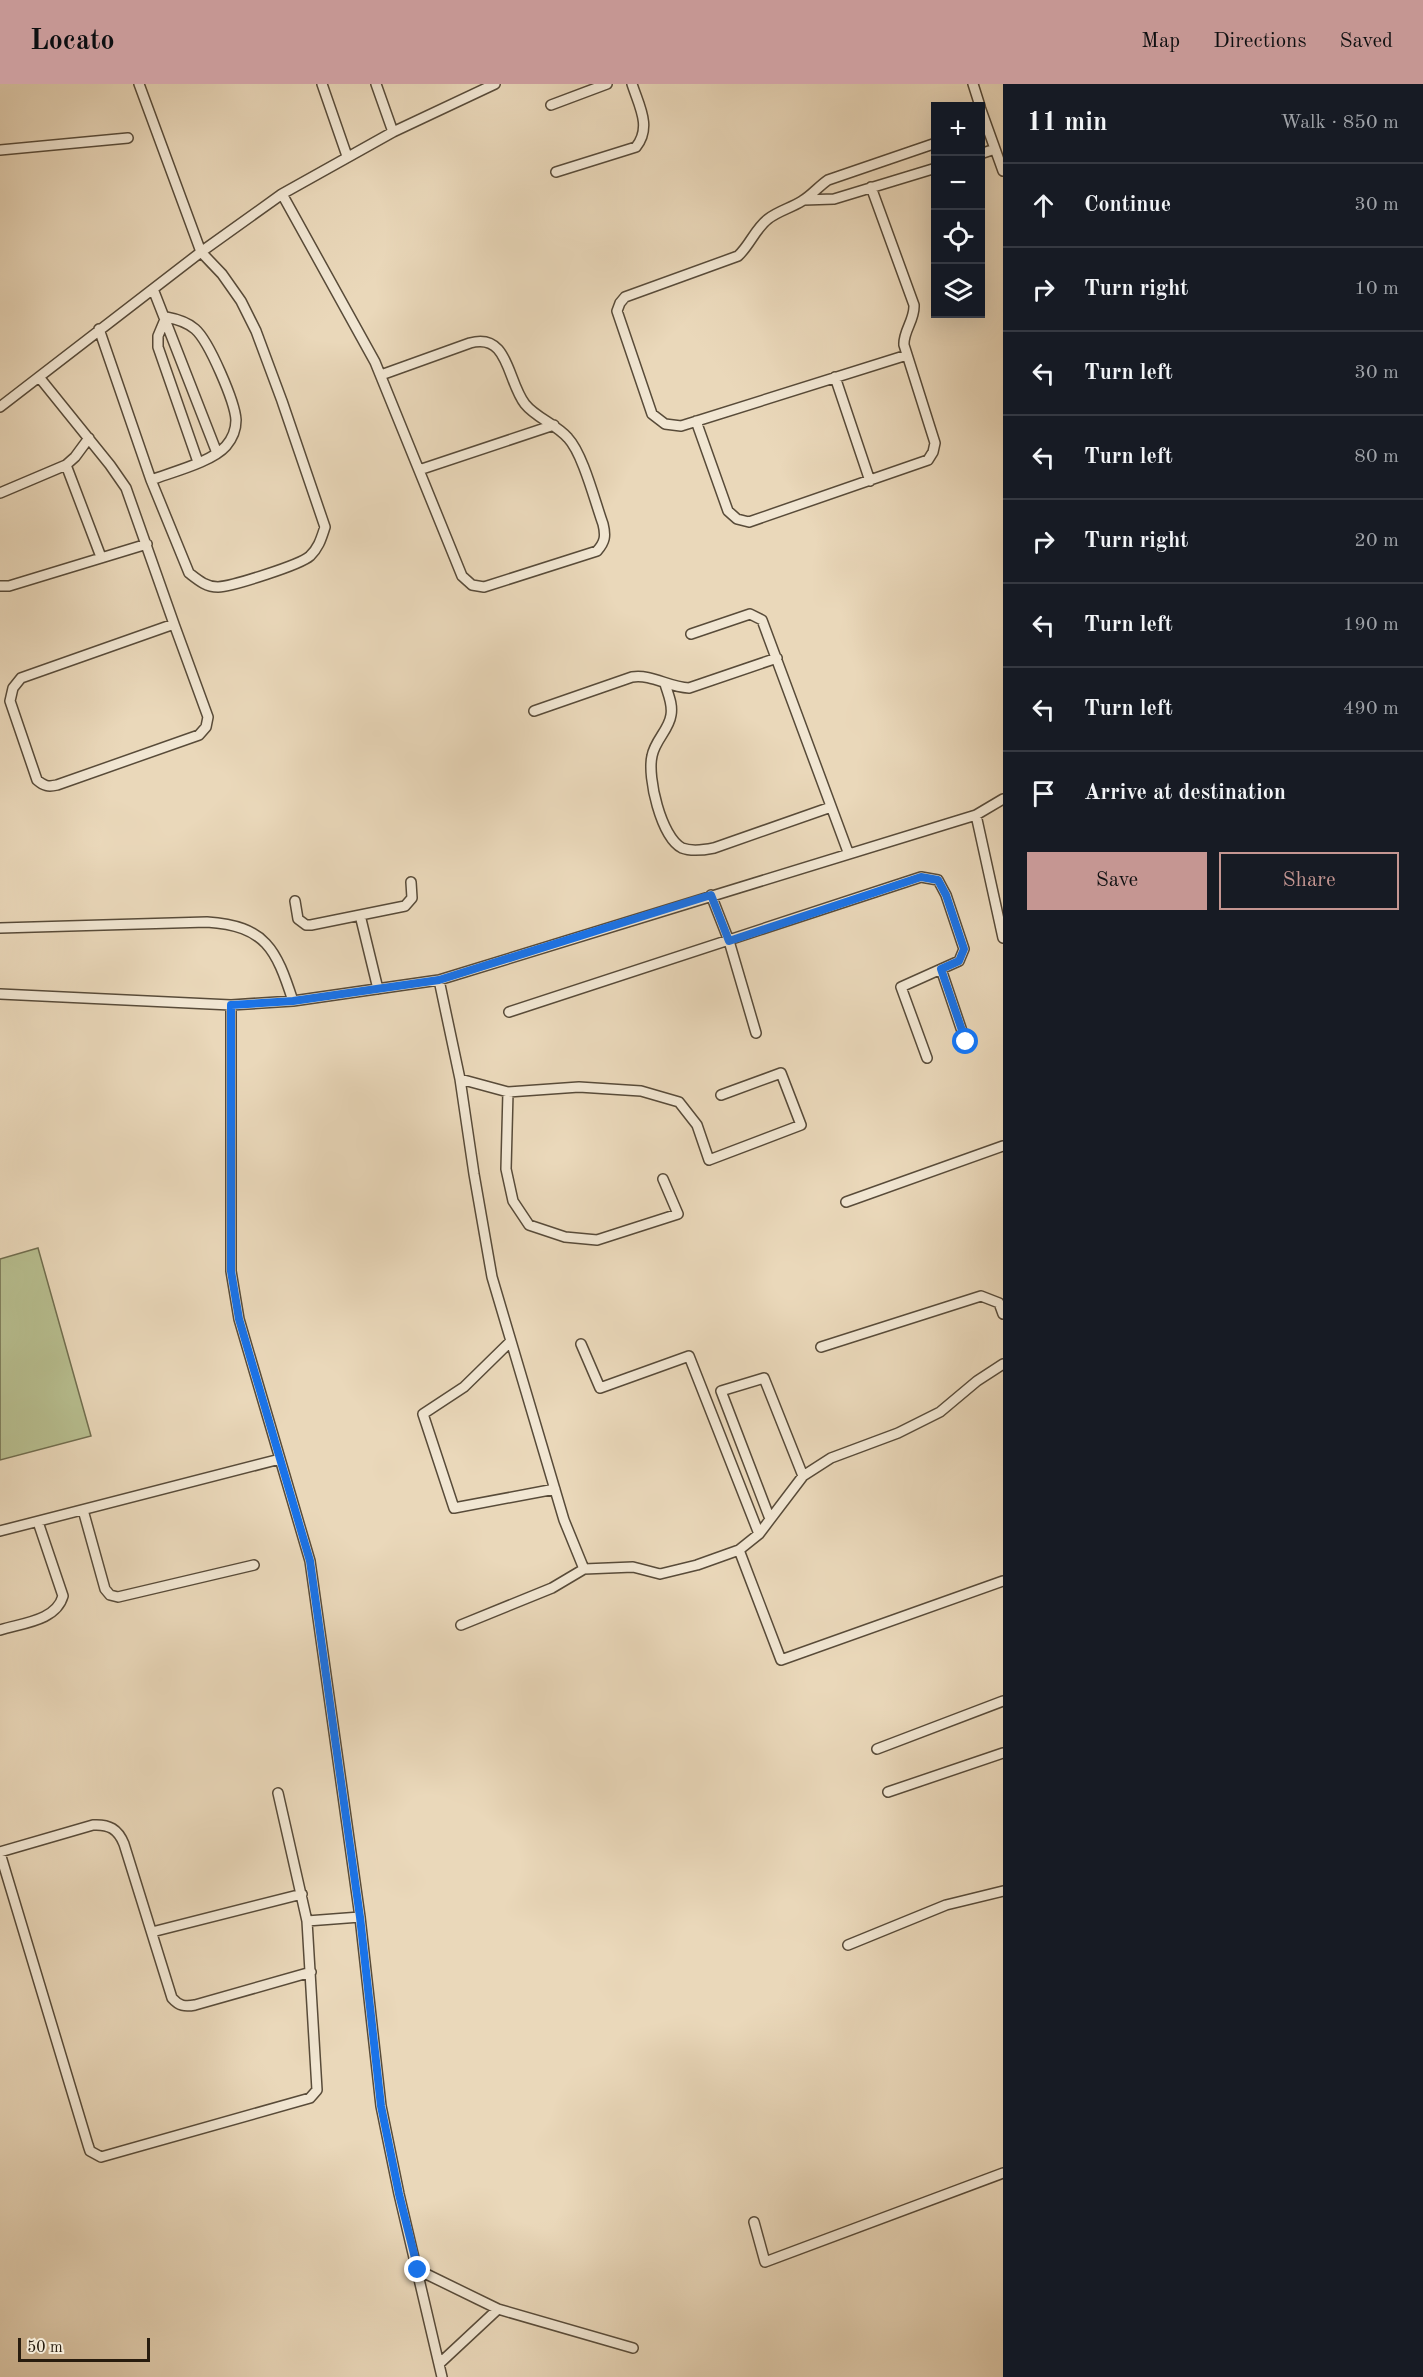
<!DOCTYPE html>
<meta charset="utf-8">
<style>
body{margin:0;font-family:"Old Standard TT",serif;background:#20242c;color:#f1f3f6}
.controls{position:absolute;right:18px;top:18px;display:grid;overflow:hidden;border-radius:0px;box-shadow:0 6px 24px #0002}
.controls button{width:54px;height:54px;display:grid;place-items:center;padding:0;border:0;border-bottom:2px solid #363941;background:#171b24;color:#f1f3f6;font:30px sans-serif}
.scale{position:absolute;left:18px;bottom:15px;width:132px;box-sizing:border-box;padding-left:6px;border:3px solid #281c0e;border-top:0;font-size:16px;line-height:21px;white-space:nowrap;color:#281c0e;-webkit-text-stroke:4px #f1e6d2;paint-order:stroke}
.stop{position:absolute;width:18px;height:18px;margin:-14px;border:4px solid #1a73e8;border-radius:50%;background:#fff}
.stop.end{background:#1a73e8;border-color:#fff;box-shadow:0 2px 6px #0008}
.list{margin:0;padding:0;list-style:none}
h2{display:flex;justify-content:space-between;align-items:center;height:78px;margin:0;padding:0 24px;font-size:26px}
h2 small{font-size:20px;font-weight:400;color:#9ea1a6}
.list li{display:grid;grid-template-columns:39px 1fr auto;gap:18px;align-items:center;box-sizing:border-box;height:84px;padding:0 24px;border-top:2px solid #363941}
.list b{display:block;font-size:22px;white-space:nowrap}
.list em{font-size:20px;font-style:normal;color:#9ea1a6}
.actions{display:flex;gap:12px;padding:18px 24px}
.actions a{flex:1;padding:14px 0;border:2px solid #c59692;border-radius:0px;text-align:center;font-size:21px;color:#c59692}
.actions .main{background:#c59692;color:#111}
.icon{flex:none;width:33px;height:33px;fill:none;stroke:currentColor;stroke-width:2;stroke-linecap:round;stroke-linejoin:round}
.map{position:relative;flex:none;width:1003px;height:2293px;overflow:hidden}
header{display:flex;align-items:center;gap:36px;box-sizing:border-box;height:84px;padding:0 30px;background:#c59692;color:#111}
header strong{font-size:28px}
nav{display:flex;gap:33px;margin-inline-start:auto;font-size:21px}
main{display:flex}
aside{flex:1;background:#171b24}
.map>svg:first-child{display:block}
</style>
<header>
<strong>Locato</strong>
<nav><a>Map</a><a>Directions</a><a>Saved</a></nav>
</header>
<main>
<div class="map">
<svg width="1003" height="2293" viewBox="0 0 1003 2293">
<rect width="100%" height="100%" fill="#ead8ba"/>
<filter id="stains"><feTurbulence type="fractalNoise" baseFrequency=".00333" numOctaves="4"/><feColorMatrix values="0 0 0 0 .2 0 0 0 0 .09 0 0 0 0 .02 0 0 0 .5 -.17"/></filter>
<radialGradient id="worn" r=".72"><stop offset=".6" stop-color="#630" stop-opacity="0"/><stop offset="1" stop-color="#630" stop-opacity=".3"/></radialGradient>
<!-- green -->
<path fill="#b7be8f" stroke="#706d4e" stroke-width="1.5" d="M38,1164L91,1352L0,1376V1175Z"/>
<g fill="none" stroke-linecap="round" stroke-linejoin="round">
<defs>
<path id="lane" d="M322,0L347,72
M376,0L393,48
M973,0L980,22
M551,21L607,0
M980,23L1003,87
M0,66L128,54
M980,70L995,65
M556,88L636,63C652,43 639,22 632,0
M282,110L375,278L462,492L472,501L484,503L597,467C605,458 606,452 603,440C595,418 583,370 568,354C556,340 536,334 525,320C507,297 509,248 470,259L381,291
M804,116L834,115L936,84
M153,205L217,369
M99,245L151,396L189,489C198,496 206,503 218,503C233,502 300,481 310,472C319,463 321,455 325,443L282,317L256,247L241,217L222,190L201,168L139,0
M907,271L681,342L665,340L652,330L617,227L620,219L625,213L738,172C750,161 755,145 768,135C778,127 791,124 802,117C811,112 819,102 828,96L936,59
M39,293L110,381L126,404L174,540
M835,293L870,397
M0,323L201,168L282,110L393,48L495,0
M696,337L728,427L737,435L749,438L928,376L933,368L935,359L904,261C903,247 915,236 914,221L871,103
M66,381L101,473
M419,386L554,341
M151,396C172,388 212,378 226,362C232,355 236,345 236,336C235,318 209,257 195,245C187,238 177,235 166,233L158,252V263L198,378
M0,409L66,381L75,373L89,354
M0,502H9L147,460
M174,540L208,633L206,643L199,651L57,701C48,703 44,702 37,696L10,617L13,604L21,594Z
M691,550L750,530L762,536L848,768
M665,600C668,610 673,620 671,631C669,646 655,656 652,672C647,693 661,753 682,764C692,768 704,766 714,764L831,723
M534,627L632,593C652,590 668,603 689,604L777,574
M976,731L1003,854
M711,811L729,857L756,949
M295,817L298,835L306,841H311L405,822L412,814L411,798
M360,831L378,905
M0,844L207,838C266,842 276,865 293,917
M941,885L966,959
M439,896L460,995L474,1090L492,1193L564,1436L584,1485
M0,910L231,921L293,917L439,896L976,731L1003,715
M231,921V1187L239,1235L310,1477L360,1833L381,2022L399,2110L442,2293
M509,928L921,793L938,796L946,811L964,865L959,877L901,903L927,974
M460,995L508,1008L579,1003L641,1007L679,1018L697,1041L709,1076L801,1041L781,989L721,1011
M508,1008L506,1085L513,1117L529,1141L565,1153L597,1156L678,1130L663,1095
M846,1118L1003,1062
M511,1257L464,1303L423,1330L454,1424L555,1405
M581,1260L600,1304L689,1272L759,1450
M821,1263L981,1212L999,1219L1003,1230
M83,1426L105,1505L110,1511L118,1513L254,1481
M770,1435L721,1307L764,1294L803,1392
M0,1447L280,1375
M739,1466L781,1576L1003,1497
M461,1541L552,1504L584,1485L633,1483L660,1490L697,1481L739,1466L759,1450L803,1392L831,1374L898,1349L940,1328L977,1297L1003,1280
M0,1546C22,1539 56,1537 63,1512L38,1438
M877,1665L1003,1617
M888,1708L1003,1669
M0,1768L93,1741C109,1740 118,1745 124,1760L172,1914C179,1922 185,1923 195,1921L311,1888
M0,1769L88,2061L90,2067L101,2073L310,2014L317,2006L307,1837L278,1709
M307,1837L360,1833
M152,1848L302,1810
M848,1861L946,1821L1003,1807
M754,2138L765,2178L1003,2089
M418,2186L498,2225L633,2264
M439,2280L498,2225"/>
</defs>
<!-- lane casing -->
<use href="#lane" stroke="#584b39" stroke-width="12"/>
<!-- lane -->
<use href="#lane" stroke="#f1e6d2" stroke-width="9"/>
</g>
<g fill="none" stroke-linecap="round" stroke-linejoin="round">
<!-- route -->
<path stroke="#1a73e8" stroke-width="8" d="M418,2186L399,2110L381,2022L360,1833L310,1477L239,1235L231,1187V921L293,917L439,896L711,811L729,857L921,793L938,796L946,811L964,865L959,877L941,885L966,958"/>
</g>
<rect width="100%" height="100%" filter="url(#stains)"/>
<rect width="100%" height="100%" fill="url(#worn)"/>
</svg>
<div class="controls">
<button>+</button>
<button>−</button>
<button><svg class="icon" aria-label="locate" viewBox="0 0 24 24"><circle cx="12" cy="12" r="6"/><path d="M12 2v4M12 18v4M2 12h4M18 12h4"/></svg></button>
<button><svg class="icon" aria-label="layers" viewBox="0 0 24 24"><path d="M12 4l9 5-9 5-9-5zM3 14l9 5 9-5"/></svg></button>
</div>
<div class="scale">50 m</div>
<div class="stop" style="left:966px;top:958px"></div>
<div class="stop end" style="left:418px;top:2186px"></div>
</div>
<aside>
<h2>11 min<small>Walk · 850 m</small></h2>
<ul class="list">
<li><svg class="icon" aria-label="ahead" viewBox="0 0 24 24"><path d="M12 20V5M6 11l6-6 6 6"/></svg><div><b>Continue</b></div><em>30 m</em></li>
<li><svg class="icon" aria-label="right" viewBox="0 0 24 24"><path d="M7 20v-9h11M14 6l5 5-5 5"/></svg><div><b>Turn right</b></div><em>10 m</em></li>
<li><svg class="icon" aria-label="left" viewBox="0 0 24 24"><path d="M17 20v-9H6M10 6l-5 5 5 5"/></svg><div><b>Turn left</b></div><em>30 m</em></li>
<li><svg class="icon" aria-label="left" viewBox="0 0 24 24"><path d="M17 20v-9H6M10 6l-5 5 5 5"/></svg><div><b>Turn left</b></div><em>80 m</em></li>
<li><svg class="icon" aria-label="right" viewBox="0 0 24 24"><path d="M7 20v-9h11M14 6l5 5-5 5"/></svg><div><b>Turn right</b></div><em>20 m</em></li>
<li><svg class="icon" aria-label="left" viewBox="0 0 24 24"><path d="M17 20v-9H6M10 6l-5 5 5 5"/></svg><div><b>Turn left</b></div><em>190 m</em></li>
<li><svg class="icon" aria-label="left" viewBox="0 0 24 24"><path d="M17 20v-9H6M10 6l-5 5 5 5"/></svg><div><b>Turn left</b></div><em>490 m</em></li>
<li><svg class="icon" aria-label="arrive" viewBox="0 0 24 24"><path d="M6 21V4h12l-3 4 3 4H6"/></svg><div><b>Arrive at destination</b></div></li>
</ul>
<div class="actions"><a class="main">Save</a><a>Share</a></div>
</aside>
</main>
